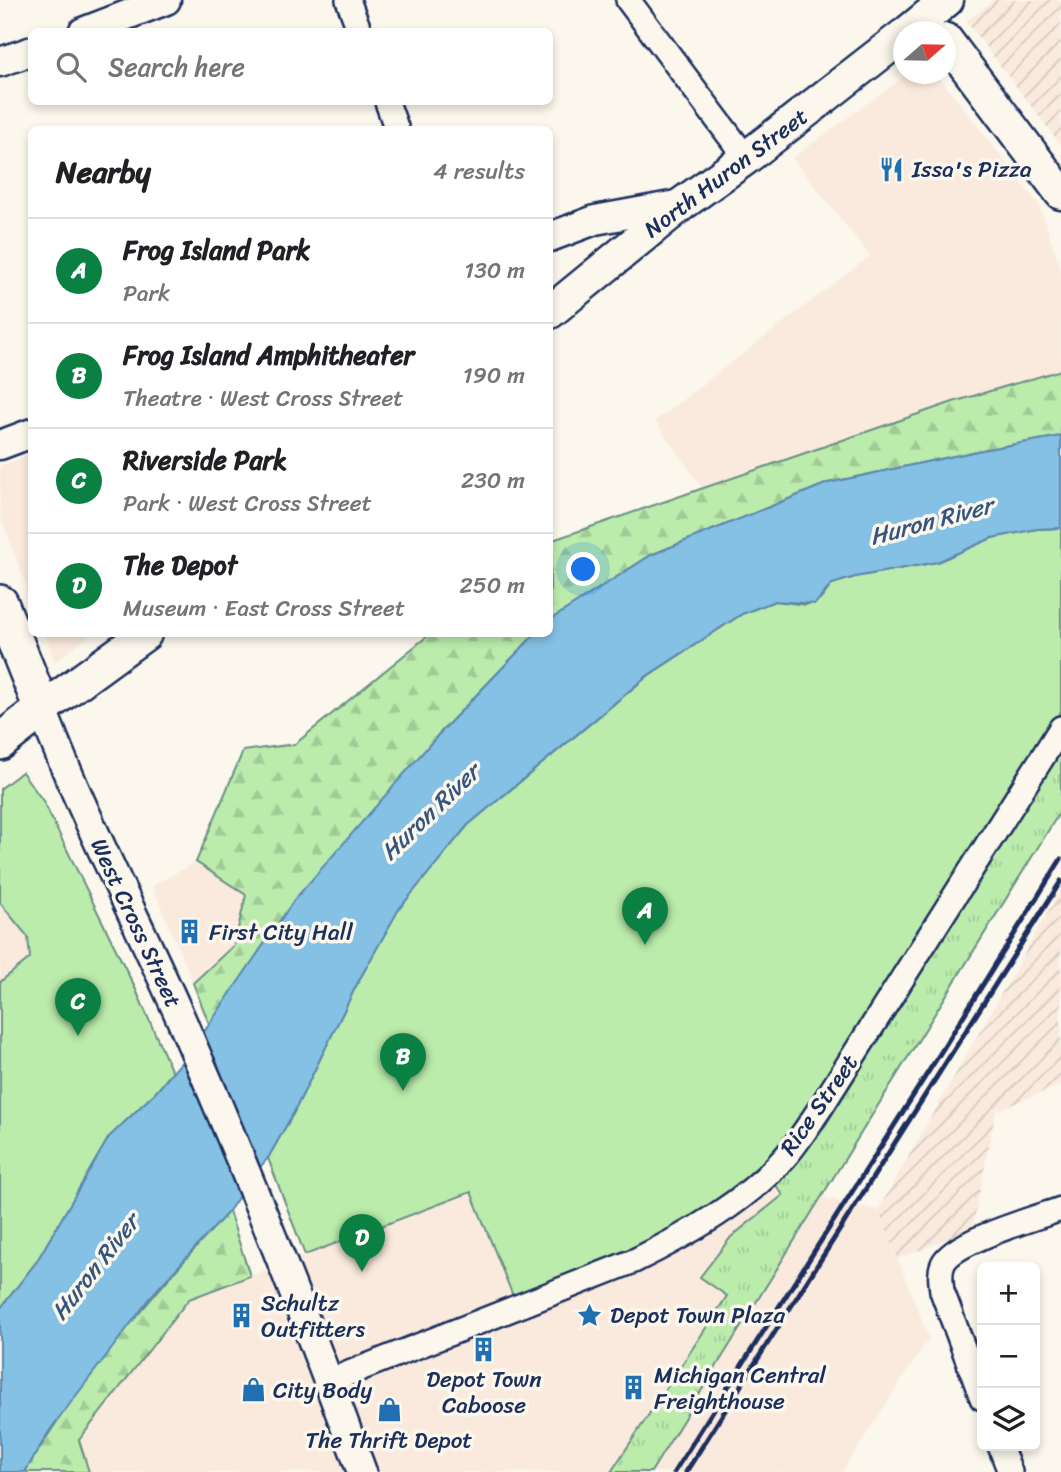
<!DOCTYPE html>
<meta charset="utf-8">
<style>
body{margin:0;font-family:Sriracha,sans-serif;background:#f6f6f6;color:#202124}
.controls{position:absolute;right:21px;bottom:21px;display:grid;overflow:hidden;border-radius:10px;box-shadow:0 4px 10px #0003}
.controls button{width:63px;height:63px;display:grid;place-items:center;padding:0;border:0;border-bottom:2px solid #e0e0e0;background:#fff;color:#202124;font:35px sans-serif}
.compass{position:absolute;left:893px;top:21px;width:63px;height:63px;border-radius:50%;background:#fff;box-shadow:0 4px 10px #0003;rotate:70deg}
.you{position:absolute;left:584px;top:570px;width:24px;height:24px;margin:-18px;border:5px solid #fff;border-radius:50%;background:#1a73e8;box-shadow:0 0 0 10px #1a73e833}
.badge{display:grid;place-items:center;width:46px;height:46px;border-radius:50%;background:#0b8043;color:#fff;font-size:23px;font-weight:700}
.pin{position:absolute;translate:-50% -58px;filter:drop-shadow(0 2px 4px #0008)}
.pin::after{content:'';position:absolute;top:37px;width:24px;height:21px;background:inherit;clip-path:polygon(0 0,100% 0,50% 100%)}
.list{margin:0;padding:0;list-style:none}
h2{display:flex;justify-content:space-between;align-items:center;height:91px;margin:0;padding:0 28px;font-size:30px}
h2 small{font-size:23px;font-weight:400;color:#757577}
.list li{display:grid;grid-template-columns:46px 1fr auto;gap:21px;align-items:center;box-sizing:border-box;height:105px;padding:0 28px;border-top:2px solid #e0e0e0}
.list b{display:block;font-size:26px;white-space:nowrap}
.list p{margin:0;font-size:23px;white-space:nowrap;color:#757577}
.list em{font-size:23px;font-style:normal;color:#757577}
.icon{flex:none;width:38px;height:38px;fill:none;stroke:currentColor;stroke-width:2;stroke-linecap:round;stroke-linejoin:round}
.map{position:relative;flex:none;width:1061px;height:1472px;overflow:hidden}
.search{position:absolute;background:#fff;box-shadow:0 4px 10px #0003;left:28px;top:28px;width:525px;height:77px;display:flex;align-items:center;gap:18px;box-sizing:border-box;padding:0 24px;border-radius:10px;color:#757577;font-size:26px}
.panel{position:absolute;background:#fff;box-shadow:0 4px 10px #0003;left:28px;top:126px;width:525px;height:511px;border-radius:10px}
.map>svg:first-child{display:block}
</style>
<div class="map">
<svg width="1061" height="1472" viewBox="0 0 1061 1472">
<defs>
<pattern id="industrial-furrows" width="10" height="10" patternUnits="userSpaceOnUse" patternTransform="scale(1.75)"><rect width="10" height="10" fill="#faeade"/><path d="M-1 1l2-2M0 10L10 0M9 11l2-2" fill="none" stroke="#d6c9c1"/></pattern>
<pattern id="grass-tufts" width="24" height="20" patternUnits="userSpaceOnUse" patternTransform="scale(1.75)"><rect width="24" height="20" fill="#bbecac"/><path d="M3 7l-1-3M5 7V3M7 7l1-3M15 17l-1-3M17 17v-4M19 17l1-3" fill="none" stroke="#a0cb96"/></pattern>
<pattern id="forest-firs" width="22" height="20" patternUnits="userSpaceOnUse" patternTransform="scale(1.75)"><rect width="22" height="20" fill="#bbecac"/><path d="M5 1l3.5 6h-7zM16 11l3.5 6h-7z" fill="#a0cb96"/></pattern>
</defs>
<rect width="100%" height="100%" fill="#fbf7ec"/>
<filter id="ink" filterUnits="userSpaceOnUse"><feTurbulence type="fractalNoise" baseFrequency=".0143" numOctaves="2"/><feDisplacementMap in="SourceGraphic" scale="14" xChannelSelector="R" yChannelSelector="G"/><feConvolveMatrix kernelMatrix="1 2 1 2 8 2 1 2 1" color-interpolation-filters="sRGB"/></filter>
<g filter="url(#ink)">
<!-- built -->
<path fill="#faeade" d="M908,74H937L1039,205L1061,268V370L953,402L702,488L655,421L870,256L792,158Z
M31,454H32L31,598L0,515V466Z
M45,634H91L55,662Z
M196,862L247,894L234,945L193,983L152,886Z
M0,903L28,937L30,958L0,982Z
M747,1180L878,1210L929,1338L842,1472H91L79,1440L189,1299L471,1192Z"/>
<!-- industrial -->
<path fill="url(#industrial-furrows)" d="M994,0H1061V145L966,21Z
M1061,889V1085L996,1111L972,1229L898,1259L878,1210Z"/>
<!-- grass -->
<path fill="url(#grass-tufts)" stroke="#6b8e85" stroke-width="2" d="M1061,750V810L651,1472H611L727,1296L700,1277L731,1237L783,1195L775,1184L820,1134Z"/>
<!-- forest -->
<path fill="url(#forest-firs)" stroke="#6b8e85" stroke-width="2" d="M1061,370V436L982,450L828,483L651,555L550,620V541L953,402Z
M430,634H535L438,735L210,1026L193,983L234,945L246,895L196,862L243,751L295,744Z
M229,1211L250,1276L189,1299L79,1440L89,1472H25C81,1377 155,1292 229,1211Z"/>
<!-- green -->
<path fill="#bbecac" stroke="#6b8e85" stroke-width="2" d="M1061,528V711L788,1137L747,1180L689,1220L651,1240L513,1296L471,1192L305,1255L268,1158L294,1112L358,982L399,908L468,825L648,676L742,614L775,601L806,605L822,598L832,584L855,577L937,562L992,538L1037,529Z
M22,772L43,801L136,990L172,1072L156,1092L109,1137L37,1261L0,1309V982L30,958L28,937L0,903V789Z"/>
<!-- water -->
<path fill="#85c1e4" stroke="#5b87ae" stroke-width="2" d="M1061,436V528L1037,529L992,538L937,562L855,577L832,584L815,604L775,601L742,614L647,676L468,825L399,909L358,982L294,1112L268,1158L254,1174L229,1211L154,1293L50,1430L25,1472H0V1309L37,1261L109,1137L156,1092L191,1051L294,900L438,735L535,634H550V620L651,555L828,483L982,450Z"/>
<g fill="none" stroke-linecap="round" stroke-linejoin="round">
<defs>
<path id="minor" d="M348,0L360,32
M628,0L746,158
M387,102L397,130
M329,1381L634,1261C687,1235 747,1201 786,1156C799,1141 810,1123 821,1107L1061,728
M982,1398L942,1291C941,1282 939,1273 943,1264C953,1241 1036,1218 1061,1209
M1000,1446L1010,1472"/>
<path id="tertiary" d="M83,32L166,0
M0,62L32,51
M550,237L595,220L682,204
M0,445L32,433
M42,709C82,815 135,915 181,1019C246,1168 306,1319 362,1472"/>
<path id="secondary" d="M908,32L947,0
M946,40L1061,193
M550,312L682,204L746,158L904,35
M42,709L145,634"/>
<path id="primary" d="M0,603L42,709L0,742"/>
</defs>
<!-- minor casing -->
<use href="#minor" stroke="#1b2f5e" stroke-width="28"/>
<!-- tertiary casing -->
<use href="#tertiary" stroke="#1b2f5e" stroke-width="33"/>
<!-- secondary casing -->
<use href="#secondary" stroke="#1b2f5e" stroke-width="37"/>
<!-- primary casing -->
<use href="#primary" stroke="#1b2f5e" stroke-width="40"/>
<!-- minor -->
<use href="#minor" stroke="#fbf7ec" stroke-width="23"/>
<!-- tertiary -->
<use href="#tertiary" stroke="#fbf7ec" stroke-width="28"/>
<!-- secondary -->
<use href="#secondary" stroke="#fbf7ec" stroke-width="32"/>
<!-- primary -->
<use href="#primary" stroke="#fbf7ec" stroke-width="35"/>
<!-- rail -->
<path stroke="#1b2f5e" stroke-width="5" d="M674,1472L939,1055L1061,859
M686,1472L1061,881"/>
</g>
</g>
<!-- icons -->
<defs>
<symbol id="restaurant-bare" viewBox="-9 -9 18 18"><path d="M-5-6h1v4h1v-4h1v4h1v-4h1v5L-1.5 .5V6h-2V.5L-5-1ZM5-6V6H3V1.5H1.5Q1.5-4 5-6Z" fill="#1f6fb2" stroke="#fbf7ec" stroke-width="2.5" paint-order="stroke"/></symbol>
<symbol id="building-bare" viewBox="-9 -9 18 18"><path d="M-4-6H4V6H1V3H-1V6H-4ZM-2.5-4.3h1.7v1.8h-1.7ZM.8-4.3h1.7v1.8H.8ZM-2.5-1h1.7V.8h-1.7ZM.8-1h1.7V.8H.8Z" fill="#1f6fb2" stroke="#fbf7ec" stroke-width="2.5" paint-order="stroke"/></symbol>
<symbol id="sight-bare" viewBox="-9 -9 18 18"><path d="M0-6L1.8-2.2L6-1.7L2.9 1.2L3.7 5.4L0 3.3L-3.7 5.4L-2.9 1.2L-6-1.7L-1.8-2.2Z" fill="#1f6fb2" stroke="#fbf7ec" stroke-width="2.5" paint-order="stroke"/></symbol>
<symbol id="shop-bare" viewBox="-9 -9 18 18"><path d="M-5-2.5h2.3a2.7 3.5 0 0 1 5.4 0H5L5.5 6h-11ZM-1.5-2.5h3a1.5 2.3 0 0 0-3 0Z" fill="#1f6fb2" stroke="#fbf7ec" stroke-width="2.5" paint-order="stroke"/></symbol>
</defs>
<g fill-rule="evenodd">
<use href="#restaurant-bare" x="874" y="152" width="35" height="35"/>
<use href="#building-bare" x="172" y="914" width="35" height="35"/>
<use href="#sight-bare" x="572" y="1298" width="35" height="35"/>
<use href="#building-bare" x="224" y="1298" width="35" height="35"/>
<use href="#building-bare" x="466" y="1332" width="35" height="35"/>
<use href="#building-bare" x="616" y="1370" width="35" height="35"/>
<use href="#shop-bare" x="236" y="1372" width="35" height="35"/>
<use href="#shop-bare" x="372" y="1392" width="35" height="35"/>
</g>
<g text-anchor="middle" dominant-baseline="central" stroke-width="7" stroke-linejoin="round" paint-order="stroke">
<!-- poi labels -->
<g font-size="23" fill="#1b2f5e" stroke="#fbf7ec" text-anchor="start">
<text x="912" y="169">Issa's Pizza</text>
<text x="209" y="932">First City Hall</text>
<text x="261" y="1303">Schultz<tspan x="261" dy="26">Outfitters</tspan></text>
<text x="610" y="1315">Depot Town Plaza</text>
<text x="654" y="1375">Michigan Central<tspan x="654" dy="26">Freighthouse</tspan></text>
<text x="484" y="1379" text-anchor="middle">Depot Town<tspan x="484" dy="26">Caboose</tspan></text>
<text x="273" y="1390">City Body</text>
<text x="389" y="1440" text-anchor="middle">The Thrift Depot</text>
</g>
<!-- street labels -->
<g font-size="23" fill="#1b2f5e" stroke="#fbf7ec">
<text transform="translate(726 173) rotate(-37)">North Huron Street</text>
<text transform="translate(136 923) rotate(65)">West Cross Street</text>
<text transform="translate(819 1105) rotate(-55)">Rice Street</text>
</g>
<!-- water labels -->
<g font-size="24" font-style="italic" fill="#365480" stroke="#fbf7ec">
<text transform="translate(931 521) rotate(-15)">Huron River</text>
<text transform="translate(430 812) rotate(-44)">Huron River</text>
<text transform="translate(95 1267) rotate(-52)">Huron River</text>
</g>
</g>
</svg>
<div class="controls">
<button>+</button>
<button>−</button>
<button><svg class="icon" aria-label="layers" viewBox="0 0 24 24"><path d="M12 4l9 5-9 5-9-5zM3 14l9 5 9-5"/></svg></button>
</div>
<svg class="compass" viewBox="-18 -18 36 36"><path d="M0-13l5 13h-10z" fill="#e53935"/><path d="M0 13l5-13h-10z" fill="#757577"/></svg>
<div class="you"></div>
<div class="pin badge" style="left:645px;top:945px">A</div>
<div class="pin badge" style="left:403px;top:1091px">B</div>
<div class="pin badge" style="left:78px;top:1036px">C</div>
<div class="pin badge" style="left:362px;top:1272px">D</div>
<div class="search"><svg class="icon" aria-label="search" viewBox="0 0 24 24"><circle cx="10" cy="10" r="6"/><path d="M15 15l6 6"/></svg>Search here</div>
<section class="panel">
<h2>Nearby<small>4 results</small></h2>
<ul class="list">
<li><span class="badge">A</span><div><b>Frog Island Park</b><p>Park</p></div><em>130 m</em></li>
<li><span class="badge">B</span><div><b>Frog Island Amphitheater</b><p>Theatre · West Cross Street</p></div><em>190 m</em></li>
<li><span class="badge">C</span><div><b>Riverside Park</b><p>Park · West Cross Street</p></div><em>230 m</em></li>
<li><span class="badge">D</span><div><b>The Depot</b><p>Museum · East Cross Street</p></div><em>250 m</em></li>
</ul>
</section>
</div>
